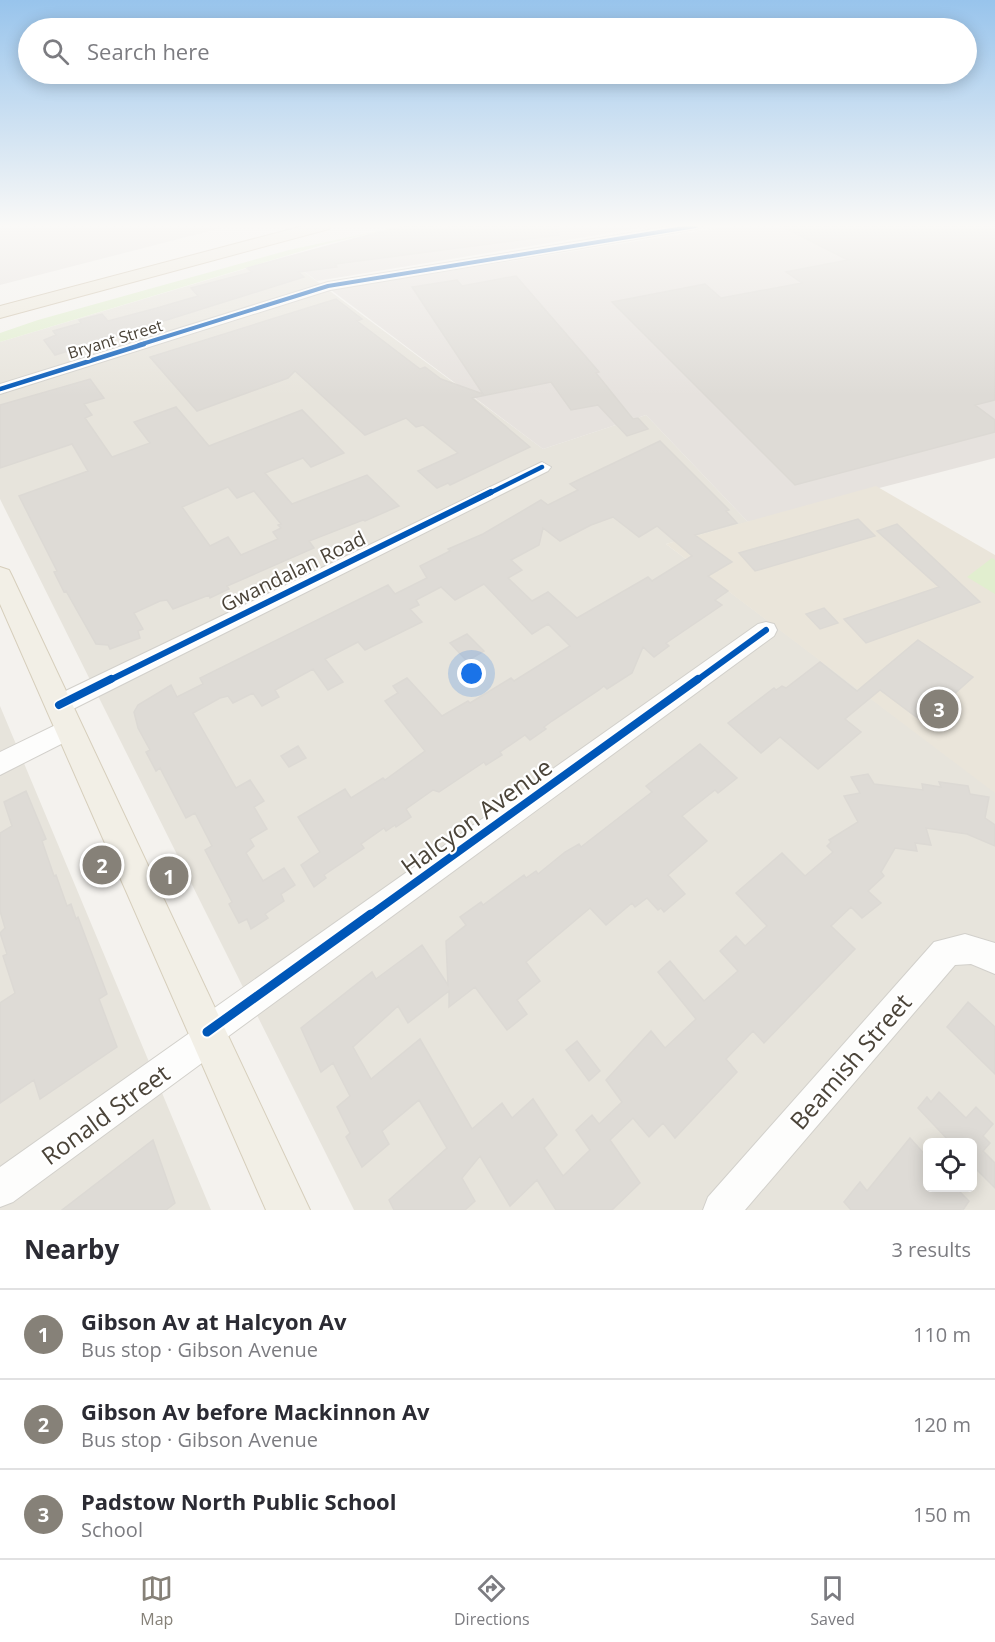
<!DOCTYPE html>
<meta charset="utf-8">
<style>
body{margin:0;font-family:"Open Sans",sans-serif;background:#f2f2f3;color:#2b2b33}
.controls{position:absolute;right:18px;bottom:18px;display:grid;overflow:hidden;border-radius:9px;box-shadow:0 3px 15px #0003}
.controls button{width:54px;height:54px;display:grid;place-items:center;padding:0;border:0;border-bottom:2px solid #e1e1e2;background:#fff;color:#2b2b33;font:30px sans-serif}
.you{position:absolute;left:472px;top:674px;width:21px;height:21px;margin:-15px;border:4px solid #fff;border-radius:50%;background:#1a73e8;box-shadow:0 0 0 9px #1a73e833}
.badge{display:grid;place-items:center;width:39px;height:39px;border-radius:50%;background:#868178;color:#fff;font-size:20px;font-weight:700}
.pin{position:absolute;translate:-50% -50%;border:3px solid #fff;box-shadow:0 2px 6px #0006}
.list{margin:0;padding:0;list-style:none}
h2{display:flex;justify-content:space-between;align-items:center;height:78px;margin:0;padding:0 24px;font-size:26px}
h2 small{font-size:20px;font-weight:400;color:#7c7c81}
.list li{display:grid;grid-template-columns:39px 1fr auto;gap:18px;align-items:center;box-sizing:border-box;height:90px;padding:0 24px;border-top:2px solid #e1e1e2}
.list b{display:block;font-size:22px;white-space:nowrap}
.list p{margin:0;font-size:20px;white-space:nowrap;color:#7c7c81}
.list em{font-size:20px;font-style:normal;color:#7c7c81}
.icon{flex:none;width:33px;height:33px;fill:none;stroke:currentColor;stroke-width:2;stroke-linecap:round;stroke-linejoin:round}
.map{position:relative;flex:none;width:995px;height:1210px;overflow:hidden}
.search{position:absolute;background:#fff;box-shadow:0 3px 15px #0003;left:18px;right:18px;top:18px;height:66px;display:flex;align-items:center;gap:15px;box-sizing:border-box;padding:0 21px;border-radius:33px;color:#7c7c81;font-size:22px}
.sheet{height:348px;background:#fff}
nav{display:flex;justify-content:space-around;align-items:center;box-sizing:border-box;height:84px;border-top:2px solid #e1e1e2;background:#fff;font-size:16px;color:#7c7c81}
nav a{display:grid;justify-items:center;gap:3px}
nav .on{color:#868178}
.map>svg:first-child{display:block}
</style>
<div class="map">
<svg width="995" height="1210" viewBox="0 0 995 1210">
<rect width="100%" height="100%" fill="#f4f2ee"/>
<!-- residential -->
<path fill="#e7e4dc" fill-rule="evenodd" d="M284,257L543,449L646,415L748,522L666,544L995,792V1210H354L0,499V342ZM928,1142H972V1188H928Z
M0,706L211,1210H0Z"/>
<!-- industrial -->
<path fill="#e6e2de" d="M0,226H229L0,285Z
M399,226H652L317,281L284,257Z
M731,226H995V458L748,522L646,415L543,449L331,290Z"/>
<!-- education -->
<path fill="#eae5da" d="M876,486L995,555V793L666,544Z"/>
<!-- green -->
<path fill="#e1eecf" d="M401,226L322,245L0,342V333L38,320L289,250Z
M992,558L995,560V594L967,577Z"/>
<!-- building -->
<path fill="#dedbd6" stroke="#dcd9d4" stroke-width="1.5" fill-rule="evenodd" d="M403,226H437L439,229L460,226H558L559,235L335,264L337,267L298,272L304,277L55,355L44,340L56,335L53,331L81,323L79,320L102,314L108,321L157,308L198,296L191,288L252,272L247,268Z
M781,226H995V400L975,405L995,420V432L795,485L612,302L705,284L721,298L802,283L786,272L848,260Z
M516,276L599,372L596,373L633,419L638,418L648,429L627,436L598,405L571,410L551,382L472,398L530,447L450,485L448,483L437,488L418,471L458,453L423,425L416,427L406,418L365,435L295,371L288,378L197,411L150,357L336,299L362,319L357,321L420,369L425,367L441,379L483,394L412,287L457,280L462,286Z
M90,379L104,398L84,404L92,415L85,418L112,457L150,443L134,422L176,407L209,446L302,410L344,453L311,467L303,458L265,473L292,504L367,475L399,506L365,521L363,520L309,541L314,548L227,586L229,589L210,598L209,595L173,609L167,600L160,601L134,613L143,629L138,631L140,638L110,649L108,645L96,644L66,591L64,592L54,572L57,571L19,496L88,471L72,444L0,468V405ZM228,487L237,498L254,491L281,524L278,525L281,528L273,532L278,539L241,555L228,537L210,546L182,507Z
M660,441L729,510L726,511L737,523L695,535L732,562L708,576L728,591L715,600L722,605L666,643L669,646L654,657L643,647L632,673L607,689L604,686L599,690L552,721L544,727L546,729L530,740L525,735L500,752L502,755L486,765L484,762L439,792L433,790L406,809L411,817L396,827L395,825L386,831L384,828L361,844L364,848L324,875L326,878L314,887L301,865L320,852L298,817L345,789L351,798L383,778L385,780L425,751L385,701L398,693L393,686L407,678L442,716L468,701L470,703L511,678L514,681L570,646L548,624L532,634L484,584L455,600L441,587L416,600L419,605L410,609L422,622L365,650L358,642L325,659L343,682L328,690L313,669L275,690L279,697L262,706L253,693L233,703L228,696L220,698L193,713L236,788L250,780L264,801L254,807L267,829L250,839L254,846L246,853L263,881L284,868L295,885L281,894L284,901L265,914L268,918L251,929L247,919L239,923L229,904L232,902L205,850L212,846L195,813L186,818L160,768L156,771L146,752L150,750L138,728L134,712L138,705L171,685L177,697L203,684L200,678L388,585L395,594L427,578L420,566L450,551L448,549L483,534L541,500L548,505L578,490L570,484ZM613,517L639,537L657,526L692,556L652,581L648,577L577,618L548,592L532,601L508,578L522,570L511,560L539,545L543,528L560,541L591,525Z
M858,519L875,536L755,571L739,553Z
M897,524L980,602L866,643L844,619L939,587L877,531Z
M824,608L838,623L820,629L806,614Z
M467,634L484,651L467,661L450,643Z
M918,640L973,677L923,722L880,690L845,719L861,732L818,769L780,737L761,753L728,723L774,688L776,690L782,686L786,688L820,662L857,691Z
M700,744L737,778L718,793L715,790L682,816L707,841L668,875L685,894L664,912L661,908L658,910L647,898L635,907L632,903L606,925L590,908L526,962L540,981L517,1000L527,1014L507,1030L475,987L449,1007V991L408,1023L398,1006L353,1047L371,1079L420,1039L472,1129L502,1103L512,1118L533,1099L557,1135L544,1148L563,1176L590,1150L576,1130L592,1115L599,1124L622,1102L606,1080L651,1031L665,1048L696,1019L658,972L670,961L704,1001L738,971L720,951L736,936L745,946L767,926L736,893L782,853L805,876L833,852L827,846L831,842L829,840L858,822L844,796L860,793L851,777L868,774L874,784L923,790L922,784L941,787L939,782L968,786L970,794L989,797L985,818L995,825V846L967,834L926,828L931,845L915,843L917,851L895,848L881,872L884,876L868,891L881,903L862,918L851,907L831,926L855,949L764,1043L753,1031L726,1059L737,1072L675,1138L663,1123L649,1137L633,1118L610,1140L640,1183L612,1210H556L537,1180L510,1206L480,1156L462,1178L475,1201L465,1210H394L389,1200L447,1148L419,1100L382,1131L389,1144L362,1167L346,1137L350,1133L337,1107L350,1096L333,1063L321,1072L301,1028L372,972L376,979L422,945L448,985L446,941L466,925L460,917L481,902L483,905L524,875L526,878L536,871L538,874L565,852L579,844L581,847L652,792L646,786Z
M298,746L306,758L289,767L281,756Z
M26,791L46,839L42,841L54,876L56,875L67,906L71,904L76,919L78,917L107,994L99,999L117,1047L40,1099L34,1080L0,1103V1003L15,993L3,956L7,954L0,933L5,928L0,911V833L12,826L4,802Z
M968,1002L995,1027V1074L947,1027Z
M577,1041L600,1071L589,1081L566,1050Z
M939,1092L966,1118L976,1107L993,1124L983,1136L990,1143L983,1151L995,1163V1188L972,1165V1143H951L918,1108L927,1097L931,1102Z
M910,1138L927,1157V1188H956L969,1201L963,1210H851L844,1202L860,1182L867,1191Z
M153,1140L175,1203L166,1210H62Z"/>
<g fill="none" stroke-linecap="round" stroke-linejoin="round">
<defs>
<path id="minor" d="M673,226H702L696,229L330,290L0,394V384L328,282Z
M542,462L551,467L548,471L67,712L59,715L51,712L47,705L51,698Z
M766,622L774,624L777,630L774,636L226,1038L221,1049L13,1202L0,1207V1167L191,1032L196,1021L758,624Z
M70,718L79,721L82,728L79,735L0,775V752Z
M965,934L995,943V974L971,964L955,965L745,1210H703L708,1197L934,942Z"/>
<path id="major" d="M0,567L9,570L12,576L310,1210H266L0,604Z"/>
<path id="highway" d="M303,226H331L329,229L0,318V306Z"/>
</defs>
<!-- minor casing -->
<use href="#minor" stroke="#d2d0cb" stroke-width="2"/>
<!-- major casing -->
<use href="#major" stroke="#d6cebb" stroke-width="2"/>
<!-- highway casing -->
<use href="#highway" stroke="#ccbfa9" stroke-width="2"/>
<!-- minor -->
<use href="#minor" fill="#fdfdfc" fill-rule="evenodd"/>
<!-- major -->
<use href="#major" fill="#f2efe6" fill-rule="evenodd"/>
<!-- highway -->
<use href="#highway" fill="#ede8db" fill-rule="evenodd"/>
<defs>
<path id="cycleway-far4" d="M139,345L328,286L696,226"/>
<path id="cycleway-far3" d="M0,389L144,344
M488,494L542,467"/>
<path id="cycleway-far2" d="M108,681L491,492
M696,681L766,630"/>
<path id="cycleway-far1" d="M59,705L111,679
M369,916L698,679"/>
<path id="cycleway" d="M207,1032L371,914"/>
</defs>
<!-- cycleway-far4 casing -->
<use href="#cycleway-far4" stroke="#fff" stroke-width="6"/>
<!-- cycleway-far3 casing -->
<use href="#cycleway-far3" stroke="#fff" stroke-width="8"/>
<!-- cycleway-far2 casing -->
<use href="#cycleway-far2" stroke="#fff" stroke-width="10"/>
<!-- cycleway-far1 casing -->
<use href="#cycleway-far1" stroke="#fff" stroke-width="11"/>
<!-- cycleway casing -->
<use href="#cycleway" stroke="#fff" stroke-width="13"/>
<!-- cycleway-far4 -->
<use href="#cycleway-far4" stroke="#0057b8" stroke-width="4"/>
<!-- cycleway-far3 -->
<use href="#cycleway-far3" stroke="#0057b8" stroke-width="4.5"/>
<!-- cycleway-far2 -->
<use href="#cycleway-far2" stroke="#0057b8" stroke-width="6"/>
<!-- cycleway-far1 -->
<use href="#cycleway-far1" stroke="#0057b8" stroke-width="8"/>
<!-- cycleway -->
<use href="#cycleway" stroke="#0057b8" stroke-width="9"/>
</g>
<!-- sky -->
<linearGradient id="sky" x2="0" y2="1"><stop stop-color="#98c4ec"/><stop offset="0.57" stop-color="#faf9f7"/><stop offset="1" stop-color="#faf9f7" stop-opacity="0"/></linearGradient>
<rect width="995" height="396" fill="url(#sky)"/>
<g text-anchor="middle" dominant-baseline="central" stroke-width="4.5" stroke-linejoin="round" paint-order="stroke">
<!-- far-street labels -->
<g font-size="16" fill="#4b4439" stroke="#fff">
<text transform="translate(115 339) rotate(-17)">Bryant Street</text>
</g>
<!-- street labels -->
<g font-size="20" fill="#4b4439" stroke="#fff">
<text transform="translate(293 571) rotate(-26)">Gwandalan Road</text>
</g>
<!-- near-street labels -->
<g font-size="24" fill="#4b4439" stroke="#fff">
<text transform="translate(476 816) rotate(-36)">Halcyon Avenue</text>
<text transform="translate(850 1061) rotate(-49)">Beamish Street</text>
<text transform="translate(105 1114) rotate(-36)">Ronald Street</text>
</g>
</g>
</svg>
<div class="controls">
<button><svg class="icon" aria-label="locate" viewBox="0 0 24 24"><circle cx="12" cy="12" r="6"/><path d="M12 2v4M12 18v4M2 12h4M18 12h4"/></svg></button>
</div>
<div class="you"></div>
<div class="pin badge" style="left:169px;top:876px">1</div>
<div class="pin badge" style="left:102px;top:865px">2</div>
<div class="pin badge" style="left:939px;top:709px">3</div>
<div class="search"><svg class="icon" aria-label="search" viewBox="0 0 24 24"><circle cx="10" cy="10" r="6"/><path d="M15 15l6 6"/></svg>Search here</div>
</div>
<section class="sheet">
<h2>Nearby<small>3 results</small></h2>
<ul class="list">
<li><span class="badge">1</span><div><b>Gibson Av at Halcyon Av</b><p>Bus stop · Gibson Avenue</p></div><em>110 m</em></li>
<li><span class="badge">2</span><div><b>Gibson Av before Mackinnon Av</b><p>Bus stop · Gibson Avenue</p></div><em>120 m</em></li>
<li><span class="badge">3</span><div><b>Padstow North Public School</b><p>School</p></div><em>150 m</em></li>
</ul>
</section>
<nav>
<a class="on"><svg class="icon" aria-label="map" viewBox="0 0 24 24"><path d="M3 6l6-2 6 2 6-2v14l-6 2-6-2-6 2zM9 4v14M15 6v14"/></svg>Map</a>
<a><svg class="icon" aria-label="directions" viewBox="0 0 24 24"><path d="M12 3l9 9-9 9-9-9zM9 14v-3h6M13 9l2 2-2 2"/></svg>Directions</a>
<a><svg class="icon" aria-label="saved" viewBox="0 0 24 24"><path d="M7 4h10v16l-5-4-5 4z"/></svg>Saved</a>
</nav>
